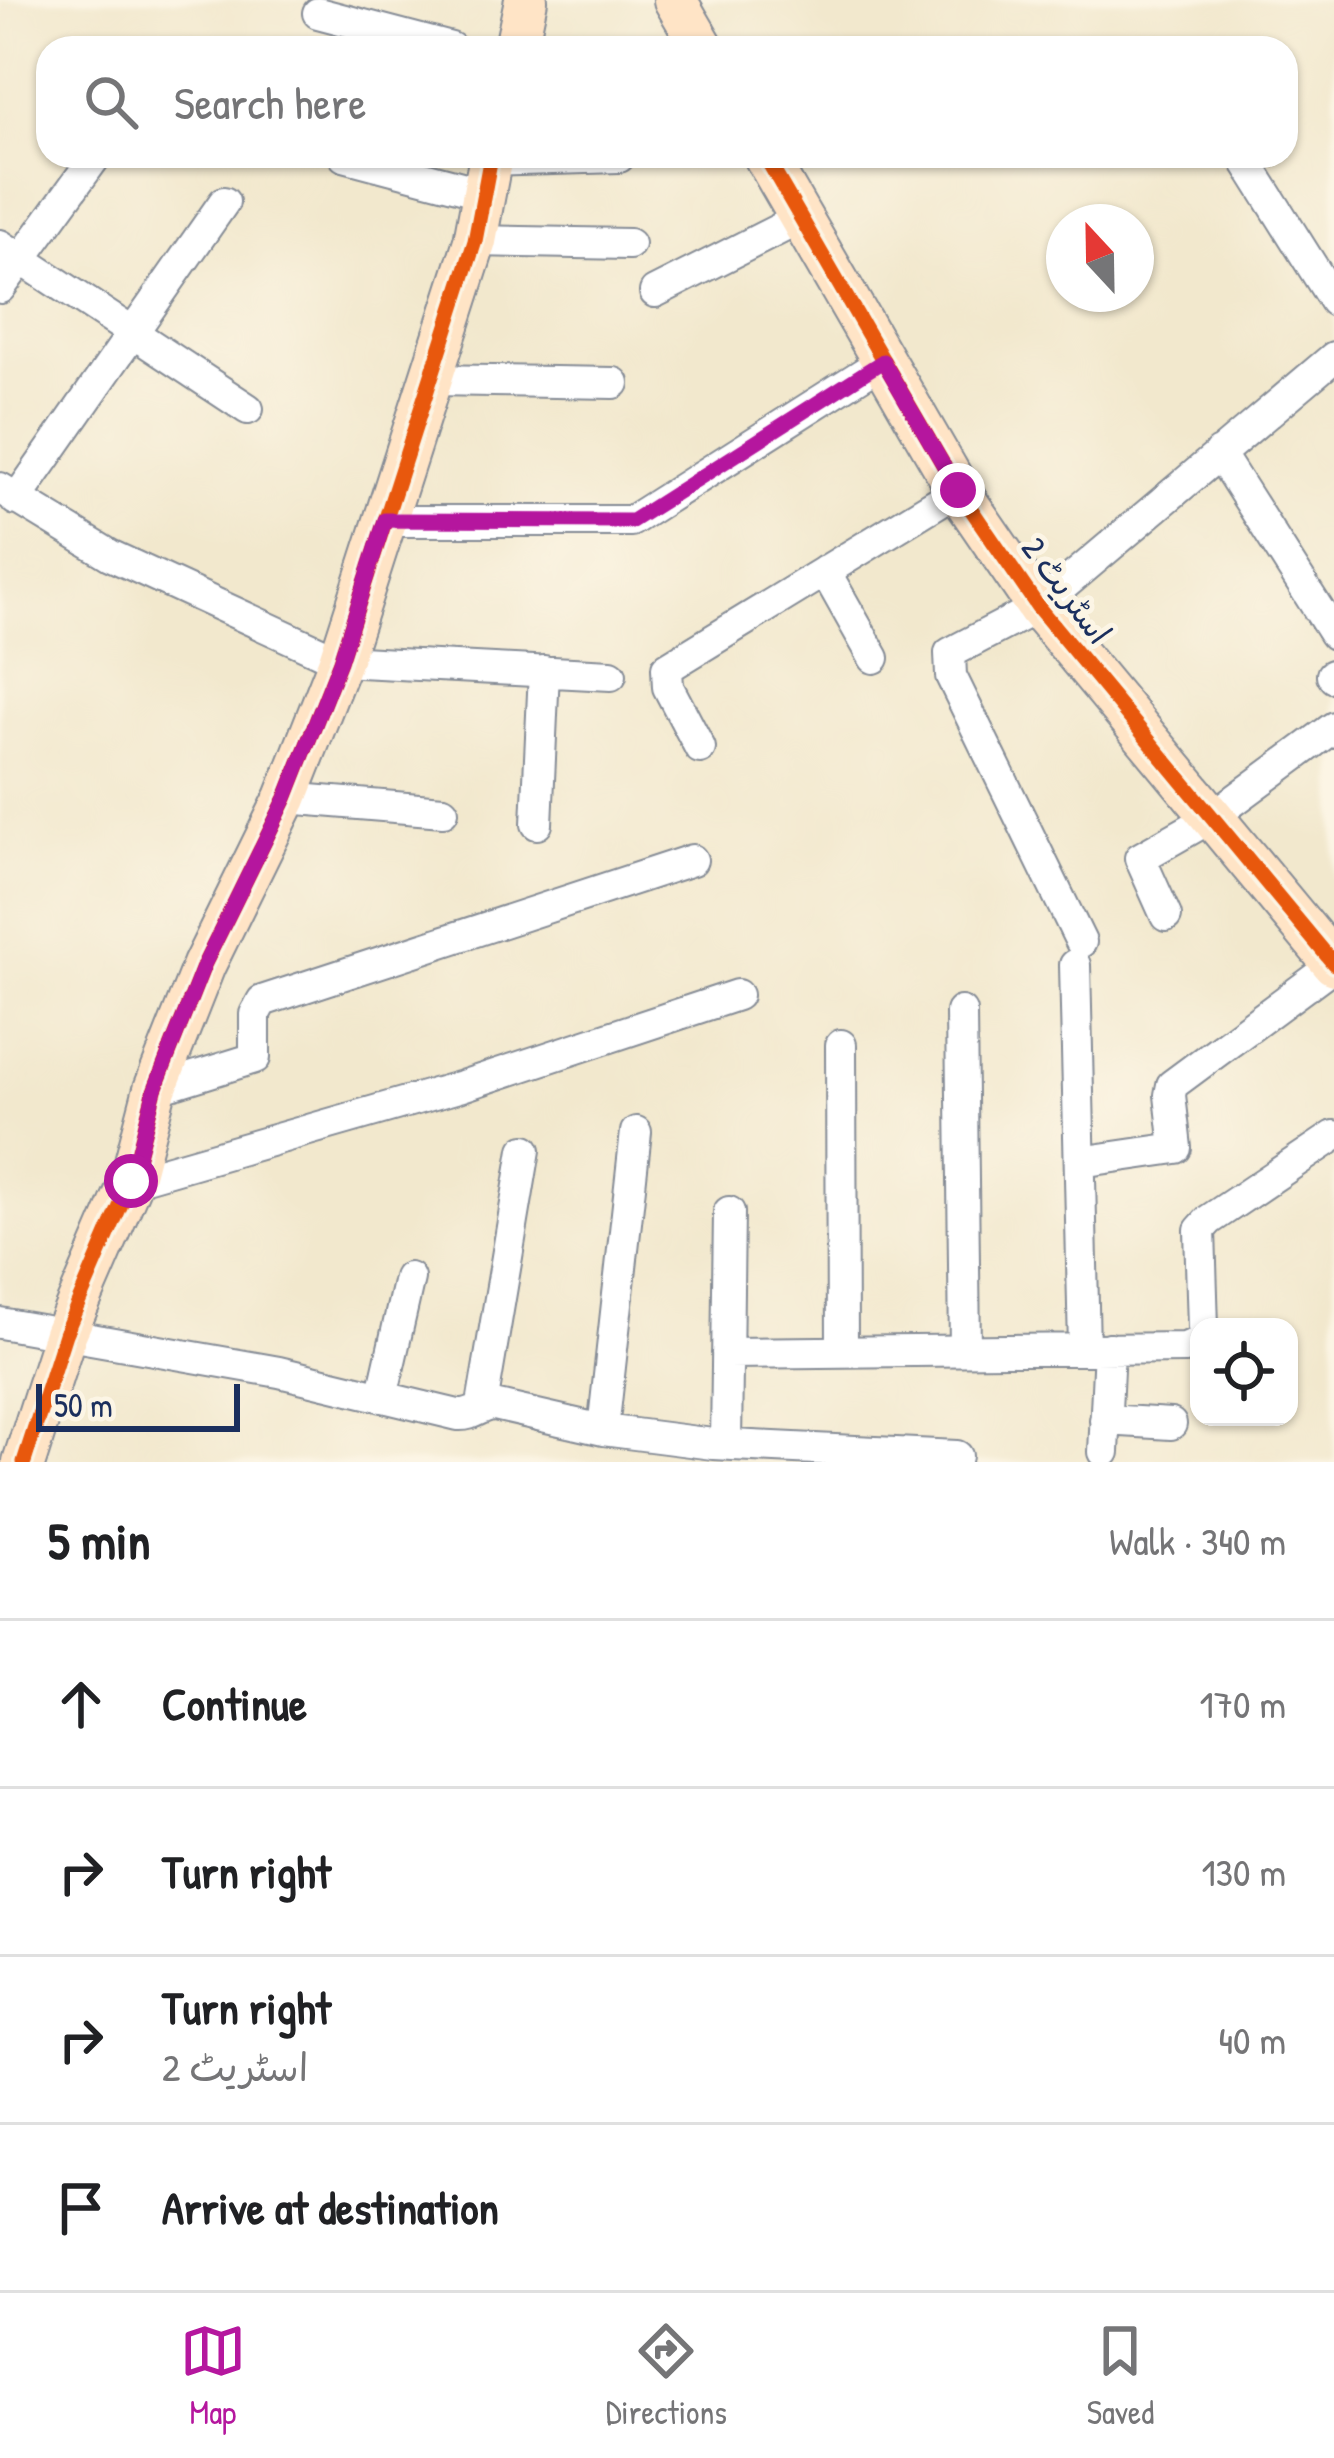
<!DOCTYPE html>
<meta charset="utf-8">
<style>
body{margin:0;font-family:"Patrick Hand","Playpen Sans Arabic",sans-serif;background:#f6f6f6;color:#202124}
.controls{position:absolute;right:36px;bottom:36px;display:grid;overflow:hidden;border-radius:24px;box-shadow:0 3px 9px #0004}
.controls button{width:108px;height:108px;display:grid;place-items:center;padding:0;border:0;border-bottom:3px solid #e0e0e0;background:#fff;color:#202124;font:60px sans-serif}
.compass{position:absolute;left:1046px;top:204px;width:108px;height:108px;border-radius:50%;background:#fff;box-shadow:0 3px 9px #0004;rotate:338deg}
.scale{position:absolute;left:36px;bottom:30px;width:204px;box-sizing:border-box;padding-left:12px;border:6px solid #1b2f5e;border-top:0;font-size:33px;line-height:42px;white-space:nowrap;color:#1b2f5e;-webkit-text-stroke:9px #fcf5e5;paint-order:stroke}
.stop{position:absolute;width:36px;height:36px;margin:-27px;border:9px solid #b5179e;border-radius:50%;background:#fff}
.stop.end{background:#b5179e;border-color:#fff;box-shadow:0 3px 12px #0008}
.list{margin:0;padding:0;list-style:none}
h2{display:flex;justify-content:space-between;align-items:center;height:156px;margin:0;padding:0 48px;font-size:51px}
h2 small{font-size:39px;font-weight:400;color:#757577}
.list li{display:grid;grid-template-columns:78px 1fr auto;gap:36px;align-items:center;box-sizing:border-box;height:168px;padding:0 48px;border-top:3px solid #e0e0e0}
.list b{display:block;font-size:45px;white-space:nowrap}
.list p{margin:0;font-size:39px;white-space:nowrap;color:#757577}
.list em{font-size:39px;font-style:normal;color:#757577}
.icon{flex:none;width:66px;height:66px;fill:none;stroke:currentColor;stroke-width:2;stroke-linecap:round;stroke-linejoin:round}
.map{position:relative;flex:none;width:1334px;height:1462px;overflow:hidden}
.search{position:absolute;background:#fff;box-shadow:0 3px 9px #0004;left:36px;right:36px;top:36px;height:132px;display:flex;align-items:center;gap:30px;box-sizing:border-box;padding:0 42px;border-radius:36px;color:#757577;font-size:45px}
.sheet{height:828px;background:#fff}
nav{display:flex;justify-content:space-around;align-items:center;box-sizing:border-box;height:168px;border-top:3px solid #e0e0e0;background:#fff;font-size:33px;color:#757577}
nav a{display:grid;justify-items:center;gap:6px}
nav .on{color:#b5179e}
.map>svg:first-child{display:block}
</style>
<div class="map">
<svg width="1334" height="1462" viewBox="0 0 1334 1462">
<rect width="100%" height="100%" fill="#fcf5e5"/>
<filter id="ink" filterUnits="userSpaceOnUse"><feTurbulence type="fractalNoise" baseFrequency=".00833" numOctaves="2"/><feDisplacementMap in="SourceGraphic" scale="24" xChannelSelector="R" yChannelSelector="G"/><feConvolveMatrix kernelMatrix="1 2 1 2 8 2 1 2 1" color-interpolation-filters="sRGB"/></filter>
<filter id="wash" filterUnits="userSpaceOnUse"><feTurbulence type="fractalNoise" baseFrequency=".004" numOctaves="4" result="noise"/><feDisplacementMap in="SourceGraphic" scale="48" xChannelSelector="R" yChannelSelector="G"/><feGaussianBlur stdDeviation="2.7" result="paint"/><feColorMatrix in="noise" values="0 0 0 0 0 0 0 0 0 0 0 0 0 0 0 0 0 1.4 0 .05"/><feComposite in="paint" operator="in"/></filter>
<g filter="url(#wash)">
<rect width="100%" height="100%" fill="#f2e8cd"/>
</g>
<g filter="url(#ink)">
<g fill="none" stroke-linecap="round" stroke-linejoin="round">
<defs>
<path id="street" d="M318,13L451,48
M344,156L484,193
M1243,156L1334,301
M490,161L619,157
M475,241L629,244
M0,245L248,409
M0,288L96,156
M655,292L801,218
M431,380L614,383
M1219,453L1334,634
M0,488L110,555L340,661L611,675
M16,500L224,202
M385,521H631L883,361
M825,571L874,658
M1332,675L1334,678
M700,748L668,687L667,668L958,490
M286,798L443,811
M537,824L544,671
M1166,916L1140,858L1212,817L1334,727
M1081,942L951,676L950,653L1038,607L1334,357
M1075,965L1084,1348
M961,1012L965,1349
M841,1045L842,1351
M155,1089L255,1058V1014L262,1001L692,860
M1080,1162L1176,1148L1170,1095L1172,1085L1334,965
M131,1181L462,1086L737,995
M0,1323L279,1372L458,1415C474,1416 479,1406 494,1405L603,1430L713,1444L957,1456
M1203,1327L1200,1230L1209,1220L1334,1136
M727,1353L1185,1348L1199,1342
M382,1397L409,1278
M482,1405L525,1150
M1105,1420L1171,1424
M603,1430L636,1132
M726,1444L729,1212
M1104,1452L1109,1348"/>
<path id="secondary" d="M675,0L703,48
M516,48L526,0
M765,156L958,490L1038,607L1334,964
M24,1462L65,1334L131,1181L155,1089L204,965L286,798L340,661L475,241L491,156"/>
</defs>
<!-- street casing -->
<use href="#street" stroke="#868c96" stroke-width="34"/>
<!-- secondary casing -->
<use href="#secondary" stroke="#868c96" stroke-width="46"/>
<!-- street -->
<use href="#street" stroke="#fff" stroke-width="30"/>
<!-- secondary -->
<use href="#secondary" stroke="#ffe4c6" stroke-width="42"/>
<defs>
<path id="cycleway" d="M765,156L958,490L1038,607L1334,964
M24,1462L65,1334L131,1181L155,1089L204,965L286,798L340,661L475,241L491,156"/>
</defs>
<!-- cycleway casing -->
<use href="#cycleway" stroke="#fcf5e5" stroke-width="22"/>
<!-- cycleway -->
<use href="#cycleway" stroke="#e8590c" stroke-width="15"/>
</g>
</g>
<g fill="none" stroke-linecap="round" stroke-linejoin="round" filter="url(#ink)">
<!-- route -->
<path stroke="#b5179e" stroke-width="15" d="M131,1181L155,1089L204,965L286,798L340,661L385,520L632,521L883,361L958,490"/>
</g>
<g text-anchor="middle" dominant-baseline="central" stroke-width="10" stroke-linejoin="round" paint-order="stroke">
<!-- street labels -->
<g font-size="33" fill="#1b2f5e" stroke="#fcf5e5">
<text transform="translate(1067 590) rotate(53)">اسٹریٹ 2</text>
</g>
</g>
</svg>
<div class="controls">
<button><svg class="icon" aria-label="locate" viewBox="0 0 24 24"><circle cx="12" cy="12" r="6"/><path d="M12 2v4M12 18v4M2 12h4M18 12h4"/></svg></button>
</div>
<svg class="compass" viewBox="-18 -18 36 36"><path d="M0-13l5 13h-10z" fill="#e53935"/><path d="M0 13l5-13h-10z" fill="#757577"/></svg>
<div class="scale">50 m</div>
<div class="stop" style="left:131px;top:1181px"></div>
<div class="stop end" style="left:958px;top:490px"></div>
<div class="search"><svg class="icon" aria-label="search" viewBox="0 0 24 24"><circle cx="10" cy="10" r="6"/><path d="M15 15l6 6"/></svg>Search here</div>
</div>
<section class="sheet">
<h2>5 min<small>Walk · 340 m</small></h2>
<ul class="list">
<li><svg class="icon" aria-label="ahead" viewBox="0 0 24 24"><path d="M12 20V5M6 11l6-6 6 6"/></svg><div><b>Continue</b></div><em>170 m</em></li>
<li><svg class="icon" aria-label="right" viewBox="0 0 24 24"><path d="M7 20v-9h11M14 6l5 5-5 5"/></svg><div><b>Turn right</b></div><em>130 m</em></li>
<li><svg class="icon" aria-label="right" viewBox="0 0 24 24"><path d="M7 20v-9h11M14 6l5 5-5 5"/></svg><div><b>Turn right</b><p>اسٹریٹ 2</p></div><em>40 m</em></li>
<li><svg class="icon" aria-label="arrive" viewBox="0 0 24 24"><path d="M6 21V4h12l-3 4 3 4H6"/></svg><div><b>Arrive at destination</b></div></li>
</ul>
</section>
<nav>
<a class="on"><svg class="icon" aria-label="map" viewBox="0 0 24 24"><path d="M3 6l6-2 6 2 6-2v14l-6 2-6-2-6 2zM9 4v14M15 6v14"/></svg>Map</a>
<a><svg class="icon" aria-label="directions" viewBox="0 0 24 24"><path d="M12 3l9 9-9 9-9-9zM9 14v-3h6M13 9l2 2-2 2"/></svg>Directions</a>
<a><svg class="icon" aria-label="saved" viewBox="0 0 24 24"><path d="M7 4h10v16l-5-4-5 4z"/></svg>Saved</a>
</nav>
